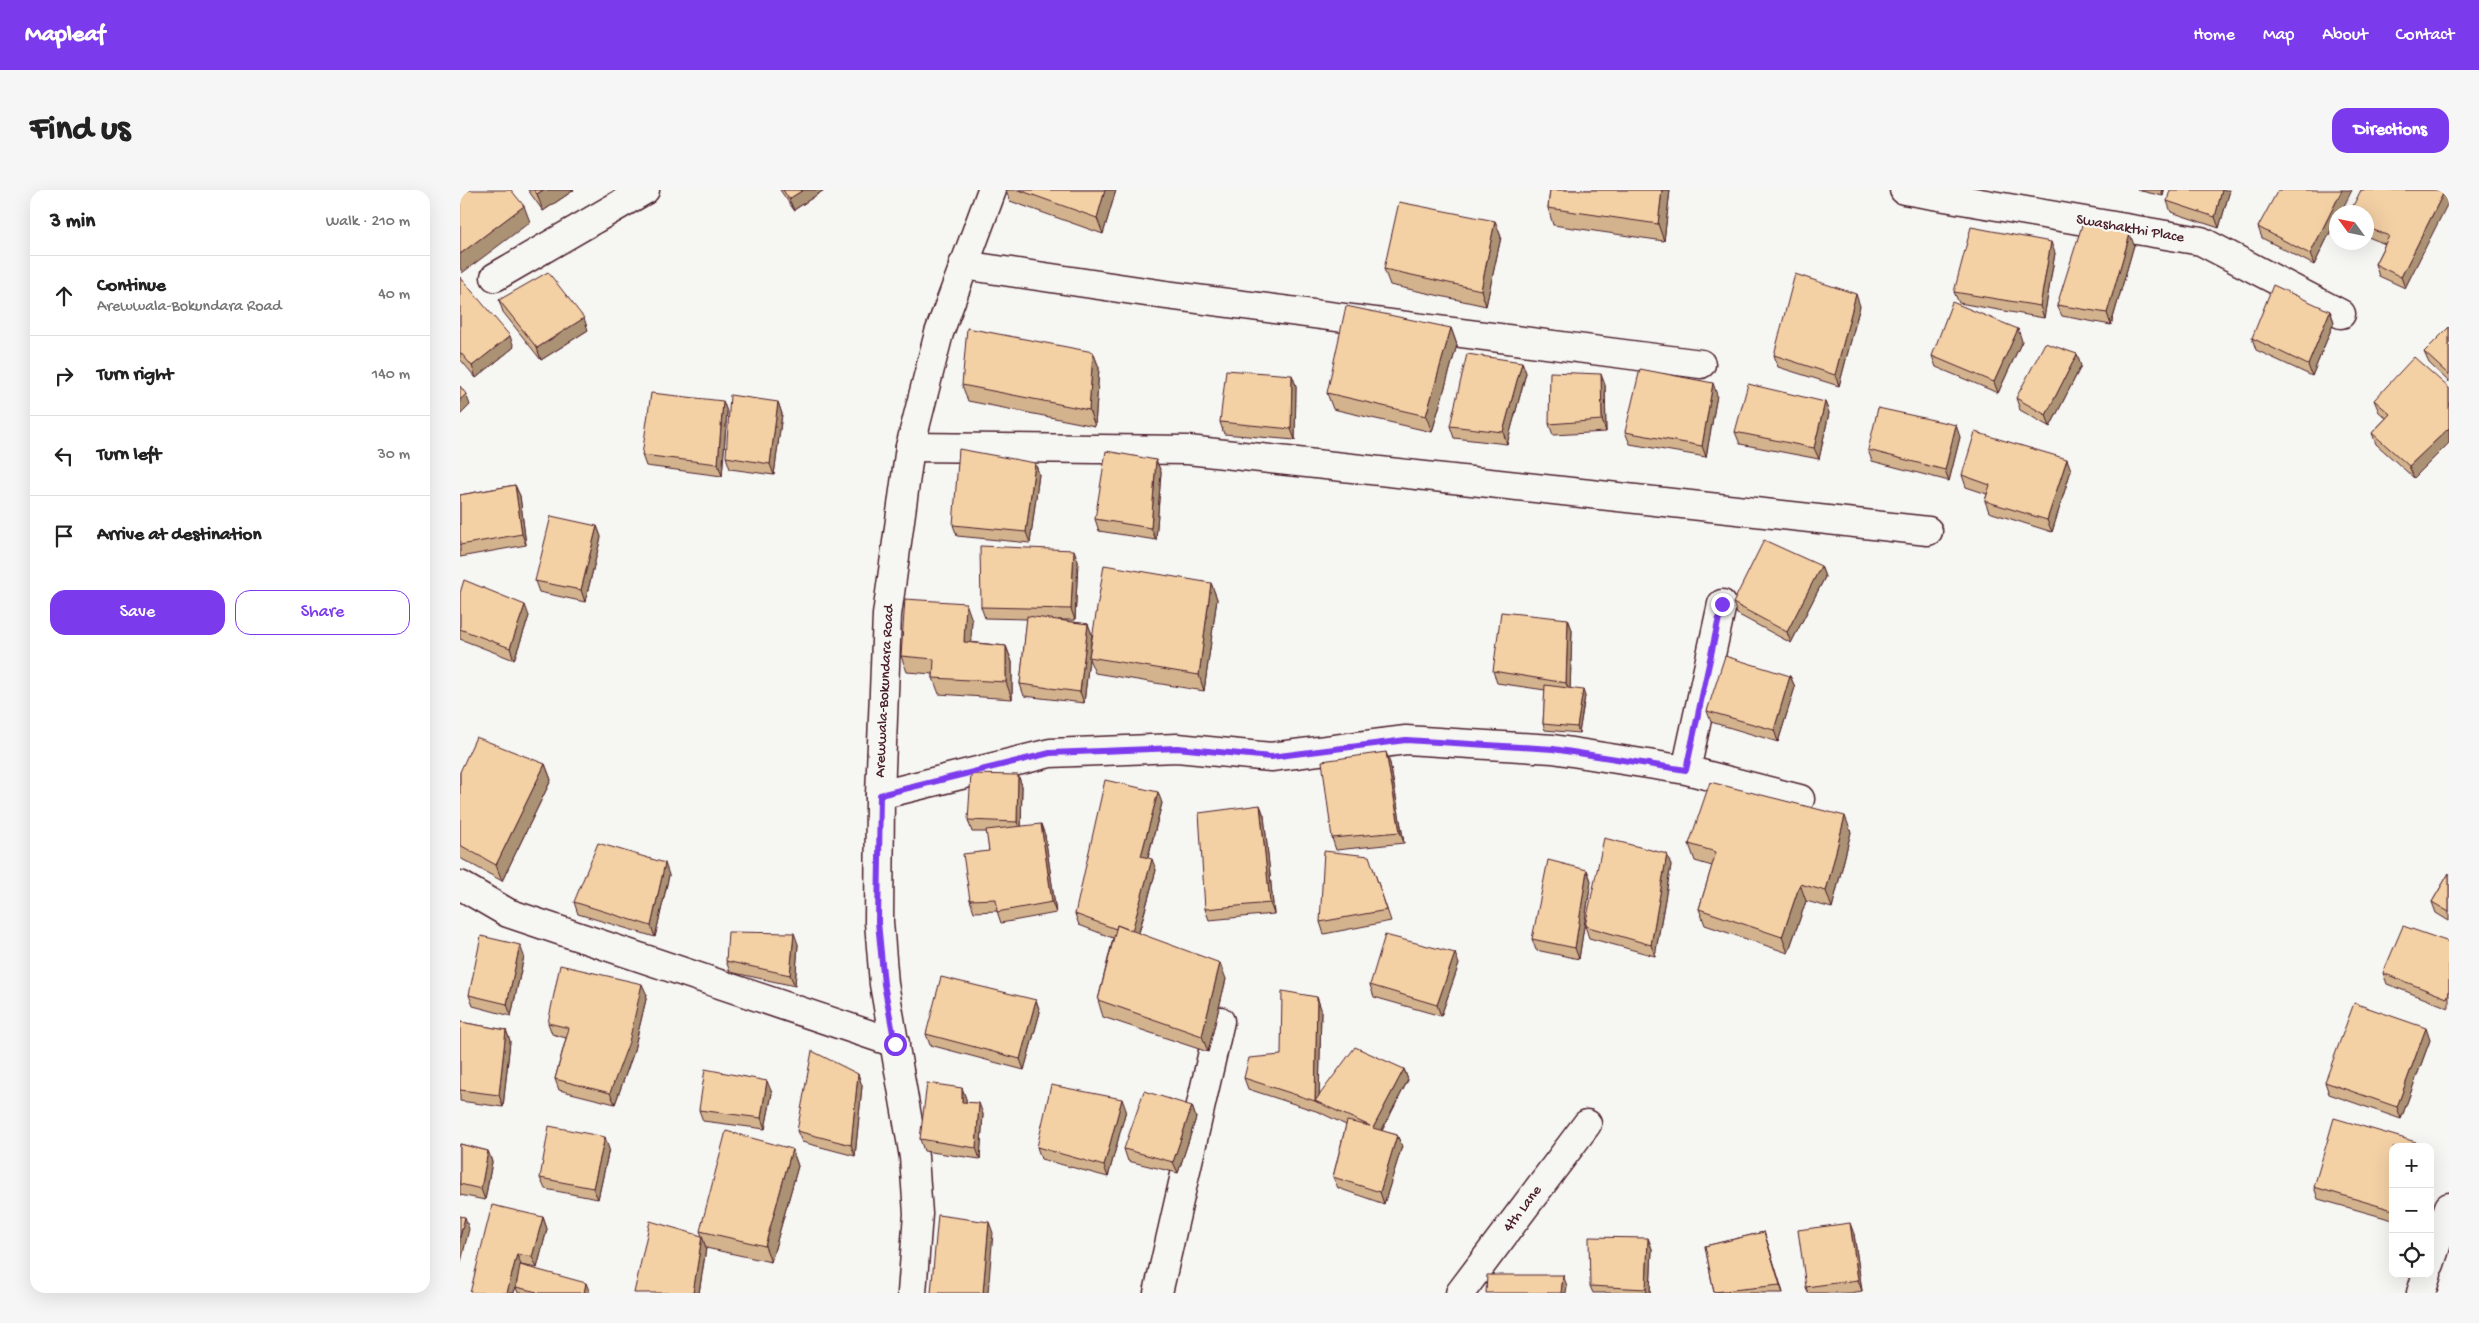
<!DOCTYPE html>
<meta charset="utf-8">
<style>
body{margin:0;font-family:"Gochi Hand",sans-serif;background:#f6f6f6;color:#222}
.controls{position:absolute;right:15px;bottom:15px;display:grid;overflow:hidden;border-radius:10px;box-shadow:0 5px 20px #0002}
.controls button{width:45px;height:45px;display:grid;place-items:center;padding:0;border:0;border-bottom:1px solid #e0e0e0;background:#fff;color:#222;font:25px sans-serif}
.compass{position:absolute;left:1869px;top:15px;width:45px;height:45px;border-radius:50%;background:#fff;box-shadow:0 5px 20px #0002;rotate:303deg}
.stop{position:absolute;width:15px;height:15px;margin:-11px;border:4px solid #7c3aed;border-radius:50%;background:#fff}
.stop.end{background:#7c3aed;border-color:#fff;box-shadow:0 1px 5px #0008}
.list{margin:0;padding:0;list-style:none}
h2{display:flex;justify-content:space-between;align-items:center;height:65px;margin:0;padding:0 20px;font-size:21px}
h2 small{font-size:16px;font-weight:400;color:#767676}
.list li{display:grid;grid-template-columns:32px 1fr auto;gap:15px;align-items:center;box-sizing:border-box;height:80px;padding:0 20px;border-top:1px solid #e0e0e0}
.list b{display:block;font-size:19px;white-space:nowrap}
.list p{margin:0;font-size:16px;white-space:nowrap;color:#767676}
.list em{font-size:16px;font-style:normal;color:#767676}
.actions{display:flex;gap:10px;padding:15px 20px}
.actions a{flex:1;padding:11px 0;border:1px solid #7c3aed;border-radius:15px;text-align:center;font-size:18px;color:#7c3aed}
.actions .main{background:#7c3aed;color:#fff}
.icon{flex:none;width:28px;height:28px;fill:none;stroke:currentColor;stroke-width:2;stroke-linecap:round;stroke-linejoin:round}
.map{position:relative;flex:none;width:1989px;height:1103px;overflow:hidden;border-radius:15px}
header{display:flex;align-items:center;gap:30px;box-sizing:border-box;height:70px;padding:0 25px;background:#7c3aed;color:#fff}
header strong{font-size:24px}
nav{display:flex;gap:28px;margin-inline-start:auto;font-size:18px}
.intro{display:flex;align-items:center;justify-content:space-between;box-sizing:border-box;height:120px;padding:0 30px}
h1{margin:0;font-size:35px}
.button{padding:12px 22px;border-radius:15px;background:#7c3aed;color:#fff;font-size:18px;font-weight:700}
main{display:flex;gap:30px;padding:0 30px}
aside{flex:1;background:#fff;border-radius:15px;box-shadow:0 5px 20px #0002}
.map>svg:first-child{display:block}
</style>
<header>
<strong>Mapleaf</strong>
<nav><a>Home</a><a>Map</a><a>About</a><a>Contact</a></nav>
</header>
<div class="intro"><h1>Find us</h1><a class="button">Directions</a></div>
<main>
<aside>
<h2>3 min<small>Walk · 210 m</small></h2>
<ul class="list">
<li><svg class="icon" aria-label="ahead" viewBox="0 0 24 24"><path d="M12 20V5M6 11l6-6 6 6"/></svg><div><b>Continue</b><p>Arewwala-Bokundara Road</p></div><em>40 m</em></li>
<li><svg class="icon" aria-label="right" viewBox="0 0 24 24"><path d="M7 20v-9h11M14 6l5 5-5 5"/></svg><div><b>Turn right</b></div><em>140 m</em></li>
<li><svg class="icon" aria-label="left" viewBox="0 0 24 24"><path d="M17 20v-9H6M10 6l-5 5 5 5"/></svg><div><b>Turn left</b></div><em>30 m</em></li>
<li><svg class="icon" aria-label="arrive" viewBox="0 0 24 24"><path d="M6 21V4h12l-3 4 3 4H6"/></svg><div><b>Arrive at destination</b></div></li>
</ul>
<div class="actions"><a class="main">Save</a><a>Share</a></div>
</aside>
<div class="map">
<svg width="1989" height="1103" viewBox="0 0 1989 1103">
<rect width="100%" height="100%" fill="#f6f6f2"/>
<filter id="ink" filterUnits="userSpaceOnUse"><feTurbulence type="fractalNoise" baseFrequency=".02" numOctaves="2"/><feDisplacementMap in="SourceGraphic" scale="10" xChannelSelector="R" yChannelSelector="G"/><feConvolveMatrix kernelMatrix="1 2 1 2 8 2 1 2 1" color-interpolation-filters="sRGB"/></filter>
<g filter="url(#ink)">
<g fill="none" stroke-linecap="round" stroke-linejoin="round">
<defs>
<path id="street" d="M1444,0L1741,51L1881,124
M503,75L706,105L1241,174
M35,87L185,0
M450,257L728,260L1468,341
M1226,580L1262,414
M420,605L590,563L717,558L811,567L946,550L1093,559L1226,580L1340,609
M0,695L48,723L435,853
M1970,1074L1989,1017
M698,1103L760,831
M1000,1103L1127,934
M1961,1103L1967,1084"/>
<path id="secondary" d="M452,1103L458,1024L454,967L424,794L419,732L420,605L427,425L450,257L479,143L532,0"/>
</defs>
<!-- street casing -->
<use href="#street" stroke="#4a1f2b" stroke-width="31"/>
<!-- secondary casing -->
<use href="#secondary" stroke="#4a1f2b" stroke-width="31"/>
<!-- street -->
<use href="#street" stroke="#f6f6f2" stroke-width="28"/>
<!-- secondary -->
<use href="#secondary" stroke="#f6f6f2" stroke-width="28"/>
</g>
<!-- wall -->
<path fill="#d2b38e" stroke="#4a1f2b" d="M68,0H114L83,21Z
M320,0H364L334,20Z
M546,0H656L643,44L550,11Z
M1090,0H1210L1204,51L1093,35L1088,18Z
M1677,0H1704L1703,6Z
M1770,0L1759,38L1711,22L1707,11Z
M1901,0H1986L1989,7L1945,98L1919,86L1915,74L1925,54L1906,46V22Z
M1876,22V30L1854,75L1802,48L1798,37Z
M1035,31L1041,47L1026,116L930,95L924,79Z
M1674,55L1651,135L1602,126L1597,115Z
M1595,63L1584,128L1499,113L1494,102Z
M0,87L54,157L16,188L0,169Z
M39,110L128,140L81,170L43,122Z
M1400,116L1379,196L1318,177L1314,165Z
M1870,121L1874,132L1852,186L1796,160L1792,148Z
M1989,137V192L1969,173L1964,162Z
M991,138L997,155L972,242L873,219L867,203Z
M1562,151L1538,203L1476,177L1472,166Z
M633,162L639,178L635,236L508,211L502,195Z
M1062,172L1066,183L1047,254L994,248L990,236Z
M1621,176L1590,237L1560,220L1556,208Z
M832,185L836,196L835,250L764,244L760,232Z
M1145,195L1146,242L1093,245L1089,234Z
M1989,198V253L1954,288L1916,254L1912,243L1926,228L1919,222L1914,210Z
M1257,205L1246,267L1170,254L1165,242Z
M263,211L267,222L262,286L186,276L182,265Z
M318,212L322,224L314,285L270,279L266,267Z
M1365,212L1369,223L1359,269L1280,254L1275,242Z
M1500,247L1489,291L1412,271L1408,260Z
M696,270L701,282L696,350L639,341L635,329Z
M575,273L579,284L570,353L497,346L493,335Z
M1611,280L1592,342L1529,322L1525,311L1527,304L1506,297L1502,285Z
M55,295L60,306L66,355L0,367V305Z
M137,336L141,347L125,412L79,402L75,391Z
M618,371L615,430H598L628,434L632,445L751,393L757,409L744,501L635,483L629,469L624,513L564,506L560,494L567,429L525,428L521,417Z
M1361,376L1365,387L1331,453L1277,424L1273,413Z
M0,403L69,426L54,470L0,449Z
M1108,429L1112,440L1110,499L1125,506L1119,543L1085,540L1083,534L1085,500L1037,493L1033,481Z
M512,430L510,452L546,456L552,472V509L479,504L473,488V484L447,482L441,466Z
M1330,486L1335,497L1318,552L1251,532L1247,521Z
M930,573L944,653L876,660L872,648Z
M85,574L91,590L42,691L0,668V582Z
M558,585L562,596L561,636L585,645L596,723L541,733L537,721L514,722L510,710L529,661L527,642H512L508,630Z
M702,613L688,668L696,680L679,743L766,789L748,862L643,827L638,810L653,748L619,735L615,724Z
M800,615L804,626L814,724L749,730L745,719Z
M1391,642L1372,718L1346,711L1328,763L1245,735L1239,719L1252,676L1235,671L1229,654Z
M1211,675L1195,766L1129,748L1125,736Z
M913,678L931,731L864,744L860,732Z
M1127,680L1131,691L1119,769L1076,760L1072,749Z
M1989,683V731L1976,723L1972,712Z
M209,685L195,747L118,724L114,712Z
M1989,752V818L1927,794L1923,783Z
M338,754L335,796L270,782L266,771Z
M64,766L51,826L13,816L9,805Z
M999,774L981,826L914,807L910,795Z
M187,805L173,864L155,914L99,900L95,889L106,848L92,844L88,833Z
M857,807L861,819L859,905L944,879L948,890L922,941L937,945L942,956L924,1014L878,998L873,987L886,935L859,922L788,899L784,888L821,865Z
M576,810L580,822L564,880L470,855L466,844Z
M0,832L46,840L50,851L43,917L0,911Z
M1970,850L1941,929L1869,904L1865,892Z
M398,884L402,896L395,966L342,952L337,941Z
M502,898L506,909V912L523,924L520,969L464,961L460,949Z
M312,903L305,939L243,931L239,920Z
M732,916L736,928L718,983L668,971L664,959Z
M666,920L648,987L581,969L577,957Z
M0,954L28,961L32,972L25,1010L0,1005Z
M1933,957V1030L1858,1009L1854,997Z
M149,959L138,1009L85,999L80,988Z
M332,959L338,976L311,1072L246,1058L239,1103L242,1046L240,1041Z
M83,1027L87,1039L77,1078L61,1075L130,1103H58L56,1097L57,1091L54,1103H10Z
M1304,1042L1323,1103H1254L1245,1056Z
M1394,1044L1402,1101L1390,1103H1348L1346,1097Z
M1188,1048L1192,1059L1190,1103H1133L1130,1096Z"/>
<!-- shaded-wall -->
<path fill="#ab9274" stroke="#4a1f2b" d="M83,0H114L83,21L77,4Z
M343,0H364L334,20L329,9Z
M645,0H656L643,44L637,28Z
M1202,0H1210L1204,51L1198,34Z
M1701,0H1704L1703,6Z
M1762,0H1770L1759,38L1755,27Z
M1882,0H1892L1881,22H1876V30L1854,75L1850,64Z
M1985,0H1986L1989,7V11L1945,98L1941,87Z
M64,16L70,32L2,83L0,77V64Z
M1035,31L1041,47L1026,116L1021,100Z
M1670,44L1674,55L1651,135L1647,123Z
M1591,52L1595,63L1584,128L1580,116Z
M1396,104L1400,116L1379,196L1375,185Z
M1870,121L1874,132L1852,186L1848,175Z
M124,128L128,140L81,170L77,158Z
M991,138L997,155L972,242L966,226Z
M1558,139L1562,151L1538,203L1534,192Z
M50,146L54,157L16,188L12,176Z
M633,162L639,178L635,236L629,220Z
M1617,164L1621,176L1590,237L1586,225Z
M1062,172L1066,183L1047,254L1043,242Z
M1141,184L1145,195L1146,242L1142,230Z
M832,185L836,196L835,250L831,239Z
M1253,193L1257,205L1246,267L1242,256Z
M6,204L10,215L0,225V210Z
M263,211L267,222L262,286L258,274Z
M318,212L322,224L314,285L310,274Z
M1365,212L1369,223L1359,269L1354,258Z
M1496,235L1500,247L1489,291L1485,280Z
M1989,238V253L1954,288L1949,276Z
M1607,269L1611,280L1592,342L1587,330Z
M696,270L701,282L696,350L691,338Z
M575,273L579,284L570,353L566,342Z
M55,295L60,306L66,355L62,344Z
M137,336L141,347L125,412L121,400Z
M614,360L618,371L615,430L611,419Z
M1361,376L1365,387L1331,453L1327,442Z
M751,393L757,409L744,501L739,485Z
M506,413L512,430L510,468L504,452Z
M65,415L69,426L54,470L50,458Z
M1108,429L1112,440L1110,504L1106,493Z
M628,434L632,445L629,467V469L624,513L620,502Z
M546,456L552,472V509L546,492Z
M1330,486L1335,497L1318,552L1314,540Z
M1123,500L1125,506L1119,543L1117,537Z
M926,562L930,573L944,653L940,642Z
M85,574L91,590L42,691L36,675Z
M558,585L562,596L561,643L557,632Z
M698,602L702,613L685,678L681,666Z
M800,615L804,626L814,724L810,713Z
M1385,626L1391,642L1372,718L1366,701Z
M581,634L585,645L596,723L592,712Z
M1207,664L1211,675L1195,766L1191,755Z
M692,669L696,680L675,756L671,744Z
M205,673L209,685L195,747L191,736Z
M1127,680L1131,691L1119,769L1115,758Z
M1340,694L1346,711L1328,763L1322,747Z
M334,743L338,754L335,796L330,785Z
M60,755L64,766L51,826L47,814Z
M995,763L999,774L981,826L977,815Z
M760,773L766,789L748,862L742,846Z
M182,794L187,805L173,864L155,914L150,903Z
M857,807L861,819L859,913L855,911Z
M576,810L580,822L564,880L560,869Z
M1966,838L1970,850L1941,929L1937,917Z
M46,840L50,851L43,917L39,905Z
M944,879L948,890L917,949L913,938Z
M398,884L402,896L395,966L391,955Z
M307,891L312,903L305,939L301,928Z
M502,898L506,909V924L502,912Z
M662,909L666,920L648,987L644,976Z
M519,913L523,924L520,969L516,958Z
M732,916L736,928L718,983L713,972Z
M937,945L942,956L924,1014L920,1002Z
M145,947L149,959L138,1009L133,998Z
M332,959L338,976L311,1072L305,1056Z
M28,961L32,972L25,1010L21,999Z
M5,1027L9,1039L0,1076V1047Z
M83,1027L87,1039L77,1078L72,1067Z
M529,1032L533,1043L528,1103H523Z
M1390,1033L1394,1044L1402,1101L1398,1090Z
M1304,1042L1308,1054L1323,1103L1320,1095Z
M242,1046L246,1058L239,1103H233Z
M1188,1048L1192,1059L1190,1103H1187L1186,1099Z
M57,1064L61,1075L54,1103H47Z
M1103,1085L1107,1096L1106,1103H1101Z
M126,1093L130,1103H124Z"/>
<!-- building -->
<path fill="#f4d0a5" stroke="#4a1f2b" d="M0,0H51L64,16L0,64Z
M74,0H83L77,4Z
M323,0H343L329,9Z
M559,0H645L637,28Z
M1090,0H1202L1198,34L1088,18Z
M1710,0H1762L1755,27L1707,11Z
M1818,0H1882L1850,64L1798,37Z
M1901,0H1985L1941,87L1915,74L1929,46L1906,37V22H1890Z
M939,12L1035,31L1021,100L924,79Z
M1623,32L1670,44L1647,123L1597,115Z
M1511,37L1591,52L1580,116L1494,102Z
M88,82L124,128L77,158L39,110Z
M1335,84L1396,104L1375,185L1314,165Z
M0,87L50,146L12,176L0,162Z
M1813,95L1870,121L1848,175L1792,148Z
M1492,112L1558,139L1534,192L1472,166Z
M886,116L991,138L966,226L867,203Z
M1989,137V185L1964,162Z
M507,138L633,162L629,220L502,195Z
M1585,153L1617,164L1586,225L1556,208Z
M1007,164L1062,172L1043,242L990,236Z
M1954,167L1989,198V238L1949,276L1912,243L1930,224L1914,210Z
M1180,179L1253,193L1242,256L1165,242Z
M766,180L832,185L831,239L760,232Z
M1090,182L1141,184L1142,230L1089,234Z
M1288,194L1365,212L1354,258L1275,242Z
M0,196L6,204L0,210Z
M191,203L263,211L258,274L182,265Z
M270,205L318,212L310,274L266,267Z
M1418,218L1496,235L1485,280L1408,260Z
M1515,242L1607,269L1587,330L1525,311L1530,295L1502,285Z
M499,259L575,273L566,342L493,335Z
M646,261L696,270L691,338L635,329Z
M55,295L62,344L0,355V305Z
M91,326L137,336L121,400L75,391Z
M1304,350L1361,376L1327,442L1273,413Z
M520,356L614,360L611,419L521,417Z
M644,375L751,393L739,485L629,467Z
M4,390L65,415L50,458L0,439V403Z
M445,409L506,413L504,452L546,456V492L473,488L474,469L441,466Z
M1041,422L1108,429L1106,493L1033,481Z
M567,426L628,434L620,502L560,494Z
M1265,466L1330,486L1314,540L1247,521Z
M1085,495L1123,500L1117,537L1083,534Z
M16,547L85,574L36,675L0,655V582Z
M926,562L940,642L872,648L862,571Z
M511,584L558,585L557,632L508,630Z
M645,590L698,602L681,666L692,669L672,741L657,735L656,739L615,724Z
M1250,592L1385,626L1366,701L1340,694L1322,747L1239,719L1256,662L1229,654Z
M800,615L810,713L745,719L739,623Z
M581,634L592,712L537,722L536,709L510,710L503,664L529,661L526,640Z
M1144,648L1207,664L1191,755L1125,736Z
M138,653L205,673L191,736L114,712Z
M864,661L909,666L927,720L860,732Z
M1088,670L1127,680L1115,758L1072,749Z
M1989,683V722L1972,712Z
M657,735L760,773L742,846L638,810Z
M1943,736L1989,752V802L1987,808L1923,783Z
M268,742L334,743L330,785L266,771Z
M925,745L995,763L977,815L910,795Z
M21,746L60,755L47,814L9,805Z
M100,775L182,794L169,852L150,903L95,889L109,838L88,833Z
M481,787L576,810L560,869L466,844Z
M822,801L857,807L855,911L784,888L789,868L821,865Z
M1894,813L1966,838L1937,917L1865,892Z
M0,832L46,840L39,905L0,900Z
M895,857L944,879L913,938L937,945L920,1002L873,987L887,931L910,936L855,911Z
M352,861L398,884L391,955L337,941Z
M245,879L307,891L301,928L239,920Z
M467,893L502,898V912L519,913L516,958L460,949Z
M591,895L662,909L644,976L577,957Z
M684,901L732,916L713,972L664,959Z
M1874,928L1956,952L1955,957H1933V1020L1854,997Z
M89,936L145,947L133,998L80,988Z
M266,941L332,959L305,1056L240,1041Z
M0,954L28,961L21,999L0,994Z
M32,1015L83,1027L72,1067L57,1064L47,1103H10Z
M478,1025L529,1032L523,1103H471Z
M0,1026L5,1027L0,1047Z
M190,1031L242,1046L233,1103H174Z
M1390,1033L1398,1090L1346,1097L1338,1040Z
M1304,1042L1320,1095L1254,1102L1245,1056Z
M1129,1047L1188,1048L1186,1099L1130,1096Z
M60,1075L126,1093L124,1103H76L77,1102L56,1097Z
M1027,1085H1103L1101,1103H1026Z"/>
</g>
<g fill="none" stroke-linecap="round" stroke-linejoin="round" filter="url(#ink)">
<!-- route -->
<path stroke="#7c3aed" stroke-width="6" d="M435,854L424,794L418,732L420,605L590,563L717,558L811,567L946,550L1093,559L1226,580L1262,414"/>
</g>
<g text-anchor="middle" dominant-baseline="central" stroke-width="4.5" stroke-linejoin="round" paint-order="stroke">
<!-- street labels -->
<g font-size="15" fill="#4a1f2b" stroke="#f6f6f2">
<text transform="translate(1670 39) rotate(10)">Swashakthi Place</text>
<text transform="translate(425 501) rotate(-87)">Arewwala-Bokundara Road</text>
<text transform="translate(1063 1019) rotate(-53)">4th Lane</text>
</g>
</g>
</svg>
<div class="controls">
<button>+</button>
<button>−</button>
<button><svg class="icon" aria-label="locate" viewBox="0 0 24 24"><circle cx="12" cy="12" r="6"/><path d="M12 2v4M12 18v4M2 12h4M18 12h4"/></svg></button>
</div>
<svg class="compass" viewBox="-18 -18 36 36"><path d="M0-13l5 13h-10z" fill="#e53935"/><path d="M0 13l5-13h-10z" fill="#767676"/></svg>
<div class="stop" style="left:435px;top:854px"></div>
<div class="stop end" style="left:1262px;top:414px"></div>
</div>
</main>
